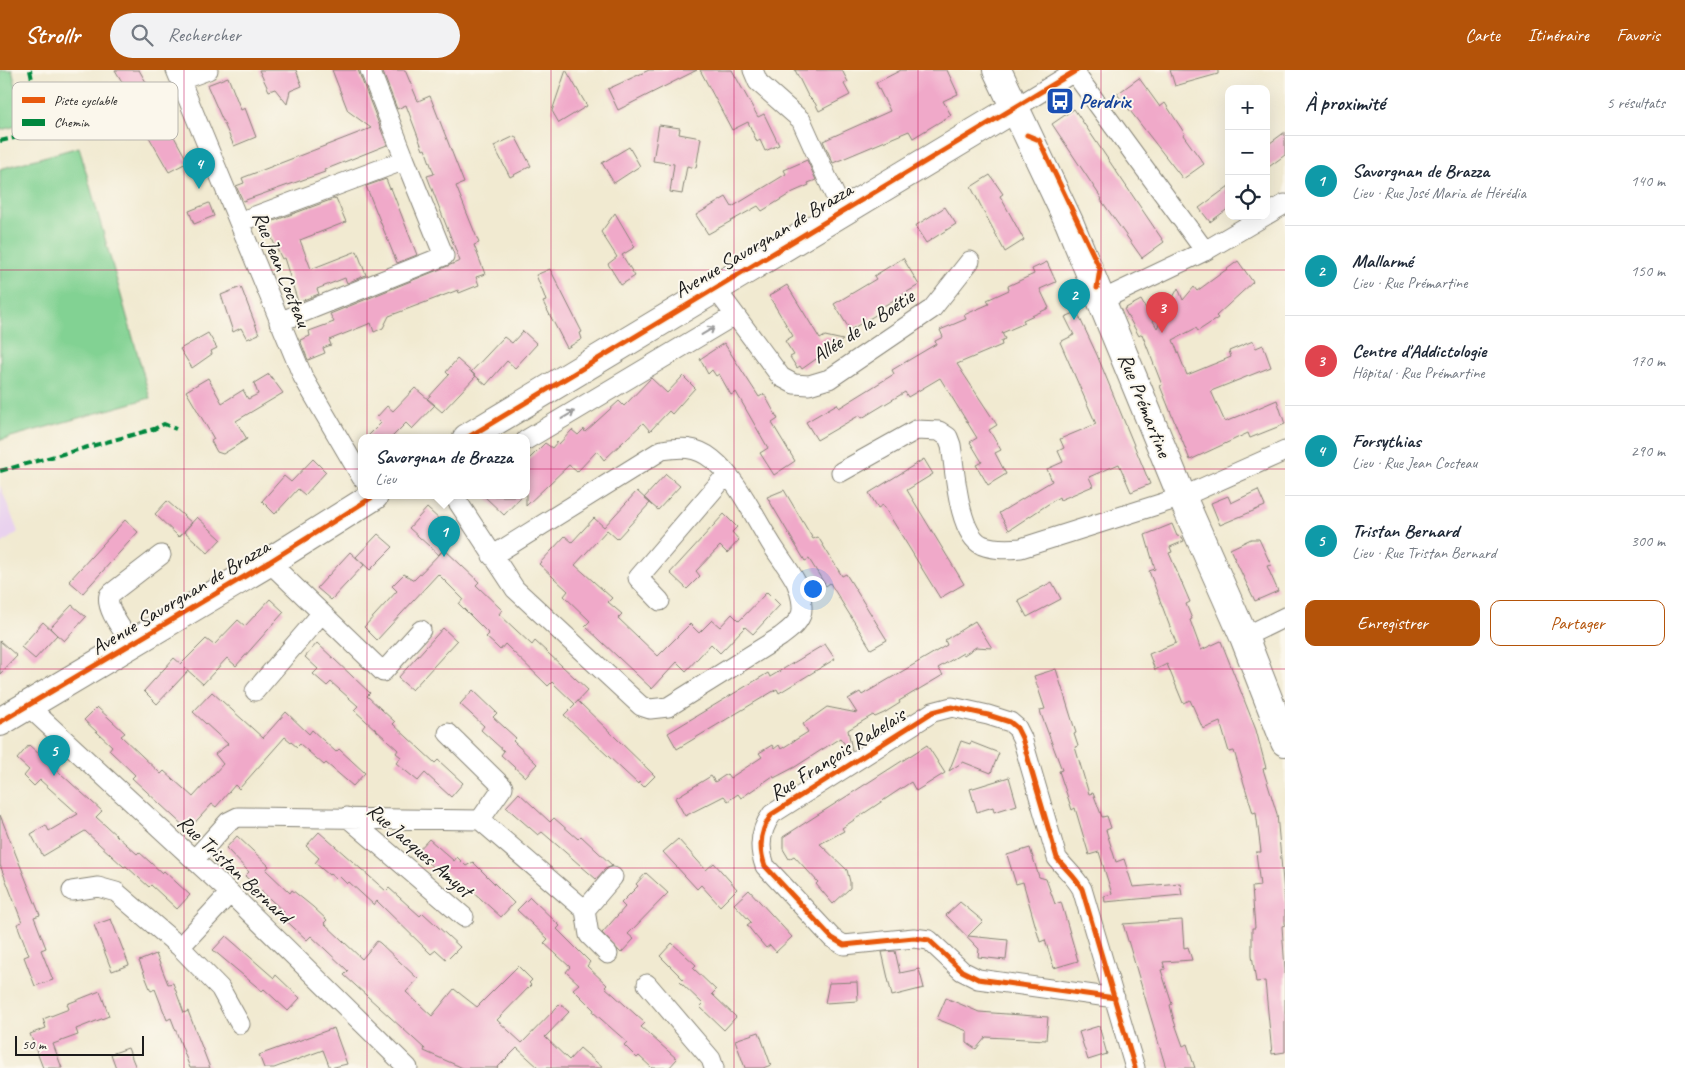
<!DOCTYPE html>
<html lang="fr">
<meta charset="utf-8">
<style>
body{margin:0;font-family:Caveat,sans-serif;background:#f2f2f3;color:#1f2937}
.controls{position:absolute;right:15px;top:15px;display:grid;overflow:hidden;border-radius:10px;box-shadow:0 5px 20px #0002}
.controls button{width:45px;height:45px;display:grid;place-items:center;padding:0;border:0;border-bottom:1px solid #e0e1e3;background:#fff;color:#1f2937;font:25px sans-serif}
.scale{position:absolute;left:15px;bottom:12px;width:129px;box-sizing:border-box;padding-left:5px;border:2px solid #1c1c1c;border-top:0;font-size:14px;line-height:18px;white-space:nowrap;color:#1c1c1c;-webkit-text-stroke:4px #fbf7ec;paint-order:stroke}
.you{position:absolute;left:812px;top:518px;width:18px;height:18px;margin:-12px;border:4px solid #fff;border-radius:50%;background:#1a73e8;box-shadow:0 0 0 8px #1a73e833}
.badge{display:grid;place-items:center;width:32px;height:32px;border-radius:50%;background:#b45309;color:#fff;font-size:16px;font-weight:700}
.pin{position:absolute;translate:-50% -41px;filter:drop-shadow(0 1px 2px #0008)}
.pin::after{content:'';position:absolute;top:26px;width:18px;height:15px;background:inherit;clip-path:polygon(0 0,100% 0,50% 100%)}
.popup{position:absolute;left:358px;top:364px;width:172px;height:65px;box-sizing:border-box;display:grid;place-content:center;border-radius:10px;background:#fff;filter:drop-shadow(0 1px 4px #0005);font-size:16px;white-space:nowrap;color:#747a83}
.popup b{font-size:19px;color:#1f2937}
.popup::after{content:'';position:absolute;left:50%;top:100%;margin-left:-10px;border:10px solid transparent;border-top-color:#fff}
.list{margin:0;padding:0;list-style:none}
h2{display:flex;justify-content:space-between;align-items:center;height:65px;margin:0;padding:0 20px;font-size:21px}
h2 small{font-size:16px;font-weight:400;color:#747a83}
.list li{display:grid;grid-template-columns:32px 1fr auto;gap:15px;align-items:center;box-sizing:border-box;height:90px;padding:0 20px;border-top:1px solid #e0e1e3}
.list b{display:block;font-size:19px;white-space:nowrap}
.list p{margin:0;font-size:16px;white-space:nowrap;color:#747a83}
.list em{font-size:16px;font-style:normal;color:#747a83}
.actions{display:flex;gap:10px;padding:15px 20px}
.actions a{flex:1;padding:11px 0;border:1px solid #b45309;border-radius:10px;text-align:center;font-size:18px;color:#b45309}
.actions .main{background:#b45309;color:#fff}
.icon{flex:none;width:28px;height:28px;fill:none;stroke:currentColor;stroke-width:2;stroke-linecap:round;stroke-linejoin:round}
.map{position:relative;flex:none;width:1285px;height:998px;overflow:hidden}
header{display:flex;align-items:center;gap:30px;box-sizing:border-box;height:70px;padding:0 25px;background:#b45309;color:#fff}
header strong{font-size:24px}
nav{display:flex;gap:28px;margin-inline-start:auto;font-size:18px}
.search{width:350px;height:45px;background:#f2f2f3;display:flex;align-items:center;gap:12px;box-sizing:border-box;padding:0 18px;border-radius:28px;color:#747a83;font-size:19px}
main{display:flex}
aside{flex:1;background:#fff}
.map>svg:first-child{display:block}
</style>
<header>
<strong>Strollr</strong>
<div class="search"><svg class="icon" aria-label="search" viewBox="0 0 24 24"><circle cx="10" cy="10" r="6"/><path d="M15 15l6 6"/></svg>Rechercher</div>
<nav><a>Carte</a><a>Itinéraire</a><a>Favoris</a></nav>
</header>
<main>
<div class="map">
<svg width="1285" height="998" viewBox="0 0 1285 998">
<rect width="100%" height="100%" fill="#fbf7ec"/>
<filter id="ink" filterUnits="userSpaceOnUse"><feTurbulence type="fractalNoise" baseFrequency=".02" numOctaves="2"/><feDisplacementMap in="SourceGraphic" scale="10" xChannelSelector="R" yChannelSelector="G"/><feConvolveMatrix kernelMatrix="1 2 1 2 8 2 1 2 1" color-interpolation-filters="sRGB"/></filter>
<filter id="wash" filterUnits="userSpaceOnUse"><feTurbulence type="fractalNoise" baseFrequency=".0096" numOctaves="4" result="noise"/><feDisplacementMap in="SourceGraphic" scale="20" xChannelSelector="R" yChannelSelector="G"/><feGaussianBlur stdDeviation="1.12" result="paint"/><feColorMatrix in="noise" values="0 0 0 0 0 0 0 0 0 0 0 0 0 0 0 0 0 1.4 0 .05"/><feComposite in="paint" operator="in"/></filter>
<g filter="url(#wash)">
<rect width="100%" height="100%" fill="#f1ead1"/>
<!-- built -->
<path fill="#e9d2ee" d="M0,415L18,462L0,475Z"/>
<!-- green -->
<path fill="#82d293" stroke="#4f7758" d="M0,0H12L25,54L0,60Z
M79,77L150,328L0,370V99Z"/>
<g id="blocks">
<!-- building -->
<path fill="#f0a9c9" d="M115,0H139L150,19L152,17L167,44L170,52L167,54L188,92L169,102L145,60L150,58L148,54L150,53L130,18L127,20Z
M259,0H296L302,16L290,21L287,34L275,19L269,21Z
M332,0H358L387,75L324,100L325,102L243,131L236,116L244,113L242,108L371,58L348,41Z
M382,0H405L418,31L430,26L464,113L456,116L479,173L474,175L485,204L476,207L479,215L459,223L458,220L389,246L383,258L374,262L371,253L329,270L331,275L323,278L325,283L308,290L300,270L310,266L309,261L334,252L330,244L460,191L427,106L434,104L425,79L423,80L406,35L397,39Z
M566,0L587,36L559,53L552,41Z
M649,0H697L618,40L608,19Z
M700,0H732L758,47L764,44L779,75L765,81L760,70L757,72L748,52L732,60Z
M795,0H842L848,12L844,14L850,25L819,41L815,33L808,26Z
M901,0H947L958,24L943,31L951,45L913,68L909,61L833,93L823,71L890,41L876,13Z
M1170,0H1218V4L1175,16Z
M228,7L241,40L245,38L256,67L234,76L207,15Z
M1139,8L1160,37L1165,33L1185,64L1183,65L1204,94L1183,109L1117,24Z
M1074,39L1164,172L1142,188L1101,130L1102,129L1052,54Z
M659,55L680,58L679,64L701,68L696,98L687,96L682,124L670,122L674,94L653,91Z
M1285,62V85L1266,99V76Z
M515,66L531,96L510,107L494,76Z
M629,77L640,96L614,113L602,93Z
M807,90L816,110L808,113L809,115L793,122L762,141L758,136L708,164L696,145L726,127L732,137L786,104L784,100Z
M990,105L1003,124L1000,126L1024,170L1005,182L971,117Z
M386,109L390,119L391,118L417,185L397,193L366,116Z
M1229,116V138L1210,152L1199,138Z
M336,128L346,152L300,170L311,199L357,181L366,205L347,213L345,208L317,219L319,224L298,232L284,188L282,189L273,171L268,153Z
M209,133L214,146L194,154L189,141Z
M945,137L956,154L926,173L915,156Z
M615,143L635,177L622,185L635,206L621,215L608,194L617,187L601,162Z
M903,188L919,215L877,240L879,243L850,260L834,234L876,209L874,206Z
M1238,191L1253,212L1216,246L1218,248L1198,261L1196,258L1173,270L1187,305L1231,287L1229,281L1253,271L1256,278L1263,275L1271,297L1211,321L1225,352L1277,330L1285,354L1250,368L1248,363L1190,390L1160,316L1162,315L1142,264L1139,266L1124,239L1141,230L1157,258L1178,218L1183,230L1194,217L1197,221Z
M1047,192L1056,212L1040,219L1049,238L1023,250L1025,253L1002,263L1005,269L1001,271L1002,275L957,294L997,355L989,360L1001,380L995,383L1006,404L988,415L976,395L982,392L970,372L977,368L940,308L908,327L905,322L862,348L860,345L817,370L806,352L837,334L839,338L894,304L892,300L936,274L935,271L943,267L940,260L966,249L964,245L989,234L987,230L1009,220L1008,216L1034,204L1032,199Z
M550,199L582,262L580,263L582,269L567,278L543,232L546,231L544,225L536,205Z
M787,215L820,269L825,266L843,270L802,299L800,296L797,298L790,287L794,285L785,271L793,266L769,226Z
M241,217L259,264L247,269L241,258L233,262L221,225Z
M1077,242L1097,285L1150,414L1131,422L1119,394L1089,407L1093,416L1060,430L1059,427L1009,460L999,443L1052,411L1047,399L1063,392L1058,381L1064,378L1060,369L1096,354L1060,272L1074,265L1065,247Z
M523,261L537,274L515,298L507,291L486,315L471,302L504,267L512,273Z
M208,263L217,278L211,281L212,284L192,298L180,279Z
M724,273L759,327L764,324L778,349L772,353L795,391L774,405L760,383L768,378L736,322L731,325L719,304L716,306L712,300L708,304L700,289Z
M457,289L476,306L442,342L427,329L449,305L446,302Z
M269,304L283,323L236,351L247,369L223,384L217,382L211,371L214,369L186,321L208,308L222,333L243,320L248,329L258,324L254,313Z
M683,306L695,318L672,344L669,341L650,361L643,353L604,390L597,381L577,402L569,395L526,436V392L545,373L552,378L557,372L559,374L572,360L578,365L584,359L585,362L619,331L624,336L651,308L667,323Z
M415,318L435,335L412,359L406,353L391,368H366L381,353L376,348L387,336L393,341Z
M313,389L326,402L305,425L298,419L275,444L262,431L284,406L291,412Z
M924,389L933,404L907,420L964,514L940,528L883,435L878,438L869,423Z
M666,404L680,416L658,440L644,428Z
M784,420L813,469L818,467L842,506L846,504L887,570L871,579L830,513L826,516L809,489L805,491L767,427Z
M1258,420L1265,436L1220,455L1211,433L1228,426L1231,433Z
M637,421L650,433L617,469L607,460L575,495L612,528L608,532L622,544L618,548L658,586L690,554L699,563L712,550L720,557L732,544L739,551L767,522L780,535L753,564L745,557L720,583L711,574L686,601L677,592L652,619L585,556L590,551L564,526L568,521L539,494L565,466L572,472L594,448L604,457Z
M484,426H522L504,445Z
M167,431L192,453L179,467L155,444Z
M427,438L441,451L433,460L448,474L439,485L409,458Z
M724,444L737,457L732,462L739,470L727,483L720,476L696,501L700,506L687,519L670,503Z
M197,447L221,469L208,483L184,461Z
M125,450L138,462L83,523L69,511Z
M1172,454L1177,466L1182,467L1184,471L1170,477L1172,482L1169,483L1190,532L1186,534L1192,549L1190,550L1201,580L1221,571L1256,660L1266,698L1263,699L1277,744L1285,834V855L1282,856L1285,900V982L1272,984L1265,911L1256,912L1252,885V858H1255L1252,817L1260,816L1256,782H1261L1256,742L1253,743L1234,681L1229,682L1220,652L1203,659L1190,630L1183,633L1167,594L1155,600L1149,584L1176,573L1149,501L1155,499L1145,465Z
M378,464L393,477L370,500L356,487Z
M1251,469H1259L1271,495L1267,496L1278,521L1255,531L1230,479Z
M444,479L479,512L476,515L502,540L499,544L532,575L535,571L588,620L575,634L552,612L548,616L505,574L500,580L495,575L486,567L489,564L459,534L463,529L438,504L377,570L364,557L397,521L392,516L404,504L414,510Z
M350,482L364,495L331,530L317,518Z
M1052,512L1061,529L1027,547L1018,530Z
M270,529L284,542L236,596L227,588L203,614L185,598L188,601L157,634L144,621L174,588L181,594L206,569L214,575L238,550L245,556Z
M72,535L86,547L64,571L57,565L35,589L21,577L43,552L57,565L50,558Z
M975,551L992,578L976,577L964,585L963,583L938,598L943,605L899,631L900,633L884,643L875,647L873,645L848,660L852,680L850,681L840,668L795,697L774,708L773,706L741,728L738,724L728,731L724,726L685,746L675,728L711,706L715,712L727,704L730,708L762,687L759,683L772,675L774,679L779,675L781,679L808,662L803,654L827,637L857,643L848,629L860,622L862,625L947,575L945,570Z
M443,558L457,571L412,620L398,608Z
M0,571L17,586L0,604Z
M317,573L370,623L367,626L395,652L393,654L435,693L438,690L463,713L451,727L425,703L418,711L396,693L401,687L396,683L398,680L354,640L358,636L331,612L327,616L313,604L318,599L305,587Z
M825,574L835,589L779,623L777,619L677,679L668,663L768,603L770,607Z
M1056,599L1076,663L1074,664L1078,676L1075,677L1089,724L1093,723L1102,747L1107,746L1111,758L1106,760L1116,792L1124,789L1133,817L1180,813L1182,825L1105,832L1104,826L1112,824L1099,782L1089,785L1075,738L1072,740L1059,701L1062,700L1041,644L1040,640L1045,639L1034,606Z
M473,620L497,643L493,647L516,668L513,671L537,694L525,707L501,685L504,681L481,660L484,656L460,634Z
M212,622L263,668L286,642L309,664L312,660L336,682L339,679L365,703L353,716L326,693L324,695L300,674L297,677L285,667L239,719L235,715L216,737L212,734L188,760L132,708L135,705L109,680L112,676L84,650L97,637L125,663L121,666L161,704L164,701L193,727L223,694L215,684L228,674L193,642Z
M578,631L655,706L644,717L639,712L638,714L564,645Z
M961,671L970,674L971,672L999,683L991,703L963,692L949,701Z
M29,675L102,741L96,747L137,784L139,782L162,803L164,801L190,825L177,839L151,815L149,817L126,796L124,797L85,761L43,786L31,764L46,755L49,761L78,744L40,710L34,716L24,706L29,700L17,689Z
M927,675L945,703L916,721L911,712L842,758L844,761L820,774L847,800L850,812V818L833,834L816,814L818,812L794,786L789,789L783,779V767Z
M1009,707L1017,735L994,742L993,737L977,742L970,719Z
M519,723L550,752L554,748L578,769L581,766L613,796L605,799L596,809L542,762L538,765L506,737Z
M0,745L40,845L34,847L46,878L41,880L53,910L35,916L24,887L29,885L17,854L22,852L0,795Z
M319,762L386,821L389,818L420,846L423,843L460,877L447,890L436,880L431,884L377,831L374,835L349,812L347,814L339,806L336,809L330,804L329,805L315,793L319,788L306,776Z
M237,766L269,796L266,800L290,823L292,820L313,837L327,850L324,853L362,889L377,871L380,873L418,909L406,922L432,946L454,919L477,937L518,896L532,910L529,913L531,915L497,950L522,973L560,934L569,942L545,967L569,990L580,978L603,998H539L517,978L497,998H463L424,981L425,979L344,905L348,901L326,880L311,866L307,870L280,845L284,842L245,806L249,802L226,778Z
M429,769L454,791L457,787L466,796L473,792L514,833L501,847L471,820L468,823L445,801L441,805L417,782Z
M678,769L706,800L714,793L737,819L720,836L701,815L697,819L663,782Z
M1030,778L1039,807L1046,809L1055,834L1061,832L1078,891L1054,898L1045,870L1040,872L1023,812L1016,814L1007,785Z
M646,803L668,823L628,864L634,869L621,883L602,863L625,837L621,833L638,816L636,814Z
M749,820L792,867L776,882L770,875L766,878L754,864L747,855L751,852L734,834Z
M530,827L560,856L557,859L590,892L587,896L607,915L605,917L645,953L641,957L677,989L669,998H652L639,986L637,988L624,975L627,972L593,942L594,940L573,919L579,914L566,902L570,897L544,873L548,869L517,840Z
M960,832L983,851L968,866L1008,870L1006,890L978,887L979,879L946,845Z
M111,849L129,895L112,901L94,855Z
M1182,850L1184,878L1188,877L1192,890L1163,892L1165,899L1161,900L1172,934L1170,935L1174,951L1183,976L1187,974L1195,998H1166L1123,854Z
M226,866L274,908L276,905L300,928L288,941L264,919L262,921L213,880Z
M672,873L696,895L693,898L716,920L712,924L736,947L724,960L700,937L703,934L680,912L683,909L660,886Z
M895,881L900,903L919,899L924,918L892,926L882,882Z
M156,884L168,914L173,913L184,943L188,941L210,998H190L171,948L167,950L155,919L151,921L139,891Z
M857,912L858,931L825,933L829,913Z
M100,921L109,946L76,959L78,965L53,974L62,998H43L30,964L46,958L43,949L69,939L67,934Z
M946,928L979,942L1048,947L1046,970L986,967L976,979L967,973V961L937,949Z
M1099,956L1107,984L1088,990L1079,962Z
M334,958L347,994L330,998L323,980L274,998H264L259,985Z
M759,962L771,995L763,998H745L735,970Z
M128,978L136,998H116L111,984Z"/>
</g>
</g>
<g filter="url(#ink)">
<use href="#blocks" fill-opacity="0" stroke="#868376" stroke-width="1"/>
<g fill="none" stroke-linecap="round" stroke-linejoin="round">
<defs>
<path id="street" d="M176,0L303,307L362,408
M753,0L758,12L801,50L842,141
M1074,2L1205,181
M181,10L208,0
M1015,38L1077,0
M239,152L405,90L370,0
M715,218L781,307L794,314L809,315L829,309L932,239L970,191
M1102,230L1205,181L1285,134
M279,252L444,186L405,90
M526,370L735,245
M841,402L916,360L939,361L948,367L951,375C955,399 958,464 982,475C994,480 1009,479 1021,478L1182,427L1285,381
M454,426L515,519L641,636L650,639L668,637L780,567C788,561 797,555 801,545C804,536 800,521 796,512C788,497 777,484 769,470C752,443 737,409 712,389C696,376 680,377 662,380L492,486
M269,492L383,602L421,560
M660,531L638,508L727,404
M1244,567L1285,547
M132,574C124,561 105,540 109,525L161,485
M255,621L322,543
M28,636L230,823L408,998
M448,663L503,717L480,750
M347,747L464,847
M194,790L228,752L238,747L480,750L585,840L613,807
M72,821L98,817L116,822L180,877L220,918L240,954
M585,840L589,865L608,884
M180,877L230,823
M647,914L711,989L714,998
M1115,928L978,909L962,901L929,870L914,868L844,875L832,868L765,796C758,777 760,760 772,744L933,642L952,637L988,645L1010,652L1017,658L1022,668L1057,788C1065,799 1075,806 1082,819L1135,998"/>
<path id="secondary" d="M997,0L1069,152L1182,427L1244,567L1285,672
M467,368L1015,38
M0,652L269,492L374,426"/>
</defs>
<!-- street casing -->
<use href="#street" stroke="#868376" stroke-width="21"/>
<!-- secondary casing -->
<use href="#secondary" stroke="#868376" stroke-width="30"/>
<!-- street -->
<use href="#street" stroke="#fff" stroke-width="19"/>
<!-- secondary -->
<use href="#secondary" stroke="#fff" stroke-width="28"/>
<!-- quiet -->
<path stroke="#00873e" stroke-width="4" stroke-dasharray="8 4" stroke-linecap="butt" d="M30,0L43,61
M0,71L96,50
M0,401L154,359L164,354L176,359"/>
<defs>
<path id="cycleway" d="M1027,65L1039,70L1100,199L1097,218
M467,368L1077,0
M0,652L269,492L374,426
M1115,928L978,909L962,901L929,870L914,868L844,875L832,868L765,796C758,777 760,760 772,744L933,642L952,637L988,645L1010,652L1017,658L1022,668L1057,788C1065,799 1075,806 1082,819L1135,998"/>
</defs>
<!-- cycleway casing -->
<use href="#cycleway" stroke="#fbf7ec" stroke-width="8"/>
<!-- cycleway -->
<use href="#cycleway" stroke="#e8590c" stroke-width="5"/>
</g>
<!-- one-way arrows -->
<defs><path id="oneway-shaft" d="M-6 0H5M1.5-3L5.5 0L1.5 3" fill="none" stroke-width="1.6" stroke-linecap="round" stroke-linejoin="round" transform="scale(1.25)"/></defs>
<g stroke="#999">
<use href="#oneway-shaft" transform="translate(708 261) rotate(-31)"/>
<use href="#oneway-shaft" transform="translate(568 345) rotate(-31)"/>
</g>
</g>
<!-- grid -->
<path fill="none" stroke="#c2185b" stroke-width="1" stroke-opacity="0.55" d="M184,0V998M367,0V998M551,0V998M734,0V998M918,0V998M1101,0V998M0,200H1285M0,399H1285M0,599H1285M0,798H1285"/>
<!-- icons -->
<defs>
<symbol id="bus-square" viewBox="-11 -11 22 22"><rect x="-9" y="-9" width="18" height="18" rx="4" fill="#1a4fb4" stroke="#fbf7ec"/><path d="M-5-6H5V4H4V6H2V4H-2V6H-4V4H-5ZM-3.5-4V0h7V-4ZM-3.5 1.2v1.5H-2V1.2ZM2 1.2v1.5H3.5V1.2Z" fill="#fff"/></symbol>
</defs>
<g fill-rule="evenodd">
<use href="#bus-square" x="1044" y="15" width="32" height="32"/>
</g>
<g text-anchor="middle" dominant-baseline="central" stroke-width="4" stroke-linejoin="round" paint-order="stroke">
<!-- transit labels -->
<g font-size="21" font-weight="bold" fill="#164399" stroke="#fbf7ec" text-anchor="start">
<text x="1079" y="31">Perdrix</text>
</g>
<!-- street labels -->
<g font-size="21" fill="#1c1c1c" stroke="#fbf7ec">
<text transform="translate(763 170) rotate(-31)">Avenue Savorgnan de Brazza</text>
<text transform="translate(282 199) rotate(68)">Rue Jean Cocteau</text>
<text transform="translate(863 256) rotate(-33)">Allée de la Boétie</text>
<text transform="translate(1145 335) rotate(68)">Rue Prémartine</text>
<text transform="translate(180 527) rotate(-31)">Avenue Savorgnan de Brazza</text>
<text transform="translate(837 684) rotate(-32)">Rue François Rabelais</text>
<text transform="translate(420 780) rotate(41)">Rue Jacques Amyot</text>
<text transform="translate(235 799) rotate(43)">Rue Tristan Bernard</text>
</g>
</g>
<!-- legend -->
<rect x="12" y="12" width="166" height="58" rx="8" fill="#fbf7ec" stroke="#b8b5ae" stroke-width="1"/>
<rect x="22" y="27" width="23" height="6" fill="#e8590c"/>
<rect x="22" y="49" width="23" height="7" fill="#00873e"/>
<g font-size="14" fill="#1c1c1c">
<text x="54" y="35">Piste cyclable</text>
<text x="54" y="57">Chemin</text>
</g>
</svg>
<div class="controls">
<button>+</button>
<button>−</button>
<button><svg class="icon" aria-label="locate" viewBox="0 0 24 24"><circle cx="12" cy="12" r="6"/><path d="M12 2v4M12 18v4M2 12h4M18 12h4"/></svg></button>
</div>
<div class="scale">50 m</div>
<div class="you"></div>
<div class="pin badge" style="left:444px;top:487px;background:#0f9aa8">1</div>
<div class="popup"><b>Savorgnan de Brazza</b>Lieu</div>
<div class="pin badge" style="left:1074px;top:250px;background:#0f9aa8">2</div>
<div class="pin badge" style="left:1162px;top:263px;background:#e0444e">3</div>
<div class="pin badge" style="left:199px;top:119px;background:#0f9aa8">4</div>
<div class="pin badge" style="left:54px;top:706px;background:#0f9aa8">5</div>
</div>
<aside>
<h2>À proximité<small>5 résultats</small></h2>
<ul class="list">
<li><span class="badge" style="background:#0f9aa8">1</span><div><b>Savorgnan de Brazza</b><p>Lieu · Rue José Maria de Hérédia</p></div><em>140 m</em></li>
<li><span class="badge" style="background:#0f9aa8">2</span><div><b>Mallarmé</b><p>Lieu · Rue Prémartine</p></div><em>150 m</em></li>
<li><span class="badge" style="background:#e0444e">3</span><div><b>Centre d'Addictologie</b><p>Hôpital · Rue Prémartine</p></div><em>170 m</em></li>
<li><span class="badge" style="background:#0f9aa8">4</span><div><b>Forsythias</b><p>Lieu · Rue Jean Cocteau</p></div><em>290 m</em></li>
<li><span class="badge" style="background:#0f9aa8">5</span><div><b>Tristan Bernard</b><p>Lieu · Rue Tristan Bernard</p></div><em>300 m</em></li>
</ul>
<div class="actions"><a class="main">Enregistrer</a><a>Partager</a></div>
</aside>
</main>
